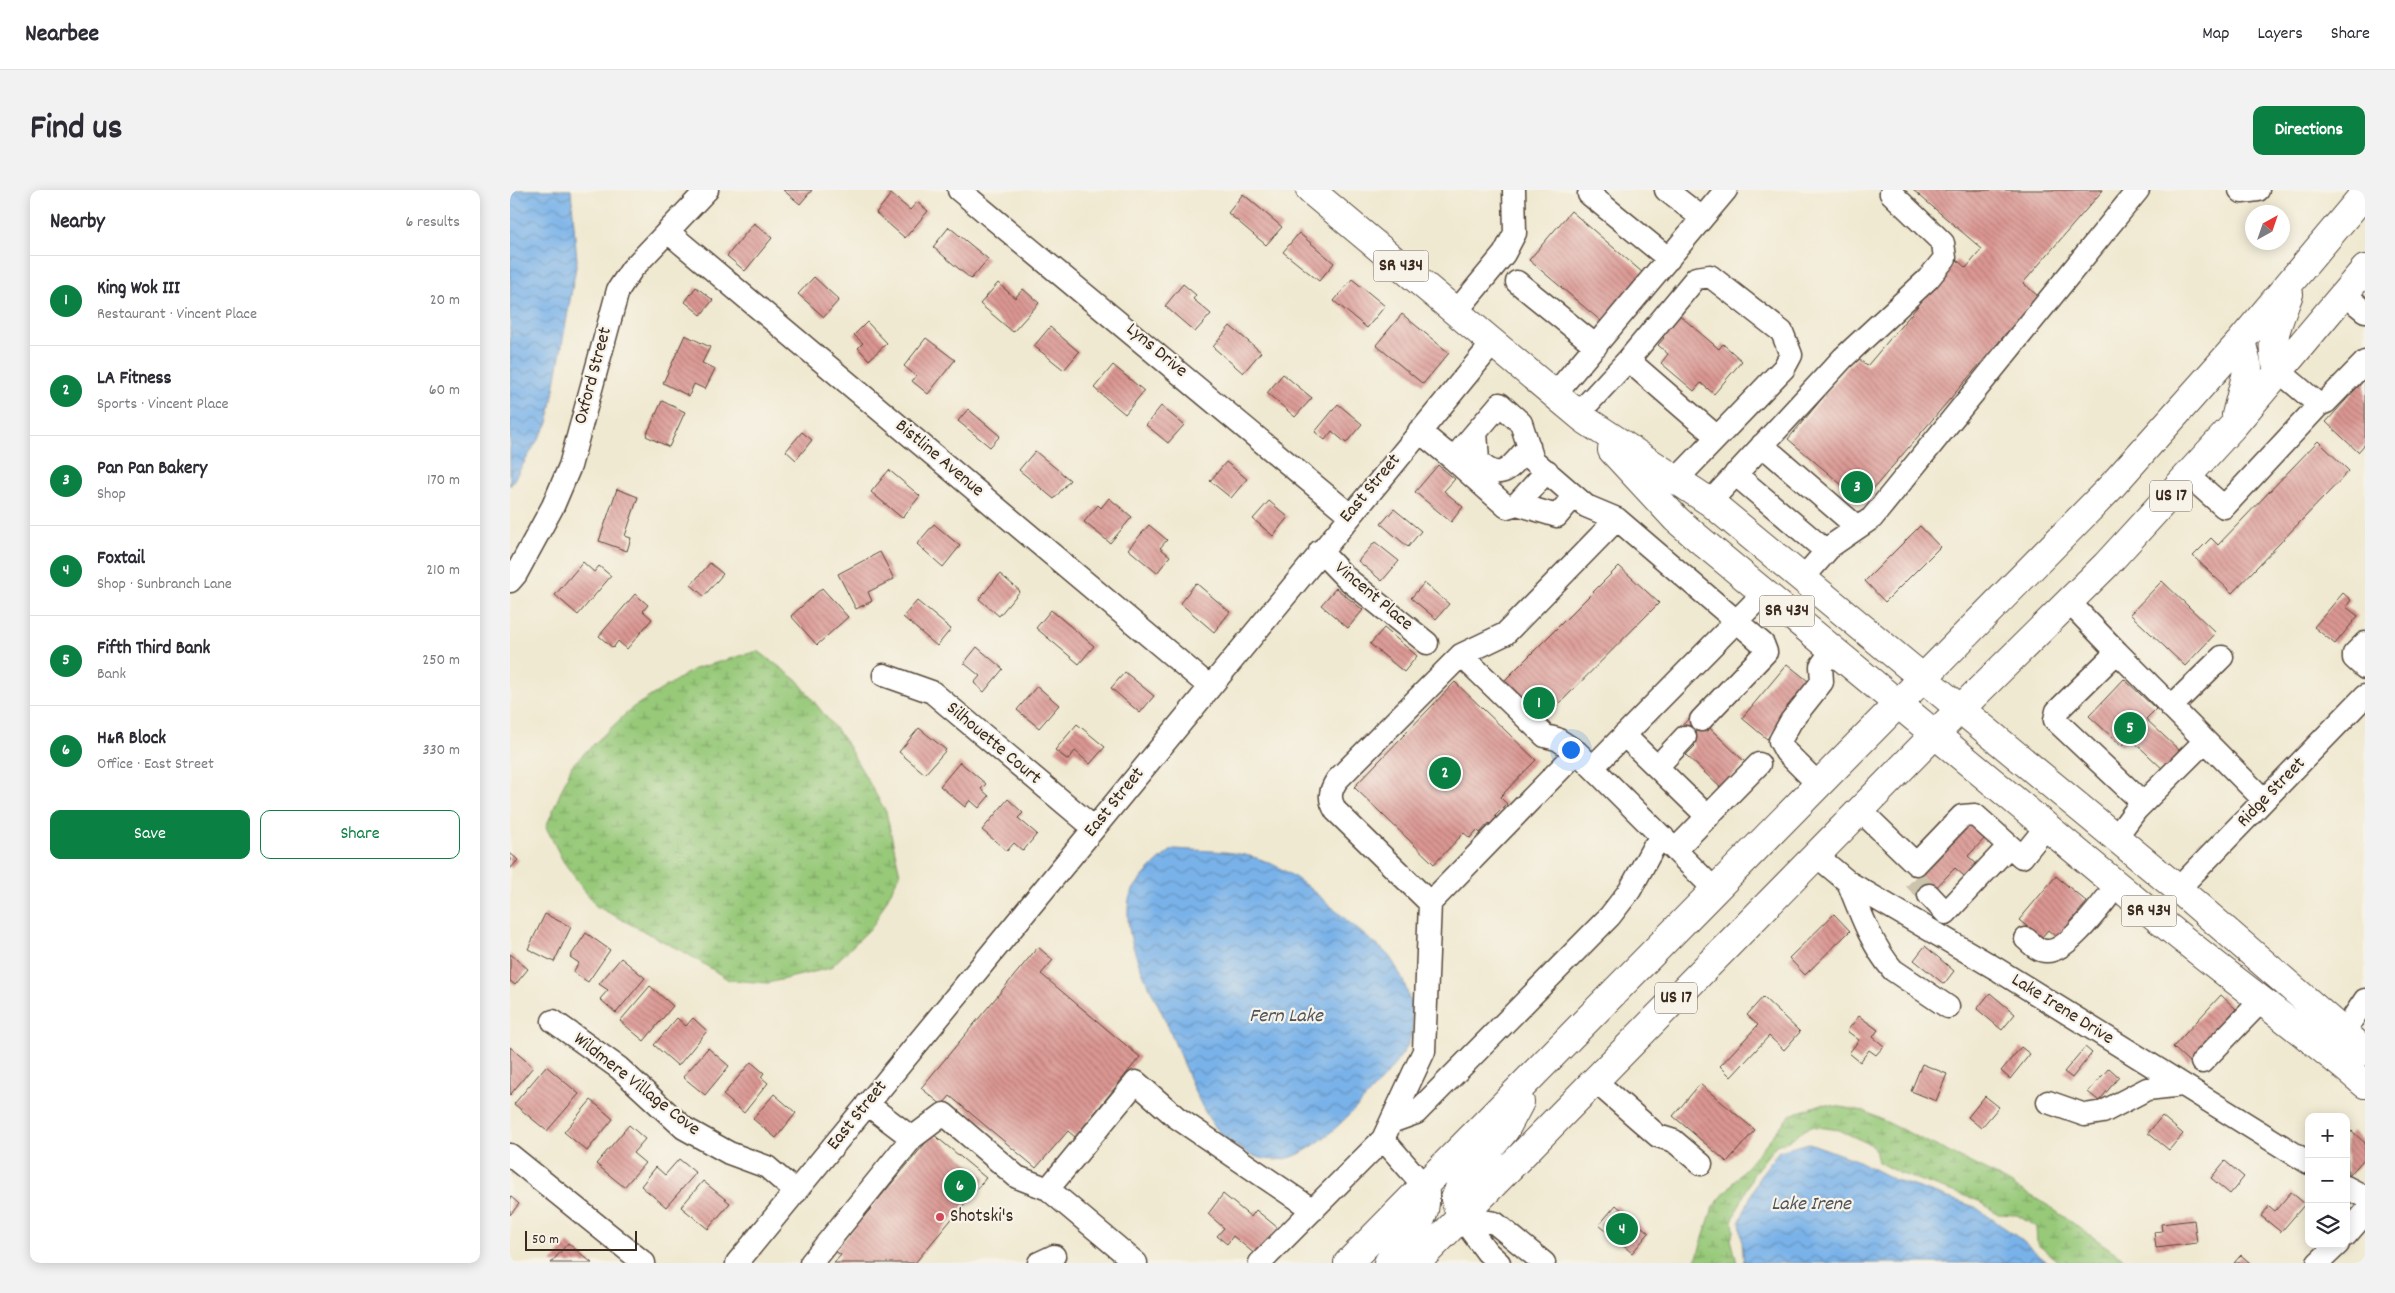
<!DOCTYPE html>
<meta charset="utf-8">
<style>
body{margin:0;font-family:Dekko,sans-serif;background:#f2f2f3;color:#2b2b33}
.controls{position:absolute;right:15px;bottom:15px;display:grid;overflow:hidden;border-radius:10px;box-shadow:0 2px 12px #0003}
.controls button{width:45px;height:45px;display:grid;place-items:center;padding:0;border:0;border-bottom:1px solid #e1e1e2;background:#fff;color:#2b2b33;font:25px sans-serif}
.compass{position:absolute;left:1735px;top:15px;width:45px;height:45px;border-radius:50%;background:#fff;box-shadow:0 2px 12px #0003;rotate:40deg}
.scale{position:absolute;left:15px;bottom:12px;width:112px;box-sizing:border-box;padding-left:5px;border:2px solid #3b2a1e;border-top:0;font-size:14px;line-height:18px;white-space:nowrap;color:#3b2a1e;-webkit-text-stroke:4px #f7f3e8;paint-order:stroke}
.you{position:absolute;left:1060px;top:559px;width:18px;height:18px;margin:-12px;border:4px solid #fff;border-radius:50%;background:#1a73e8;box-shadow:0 0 0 8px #1a73e833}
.badge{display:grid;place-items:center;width:32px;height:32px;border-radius:50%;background:#0b8043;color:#fff;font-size:16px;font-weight:700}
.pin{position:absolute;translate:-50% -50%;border:2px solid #fff;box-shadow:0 1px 5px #0006}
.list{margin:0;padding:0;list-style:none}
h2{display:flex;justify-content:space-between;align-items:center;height:65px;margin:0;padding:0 20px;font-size:21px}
h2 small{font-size:16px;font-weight:400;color:#7c7c81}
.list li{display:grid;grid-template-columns:32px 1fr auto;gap:15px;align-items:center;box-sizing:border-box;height:90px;padding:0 20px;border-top:1px solid #e1e1e2}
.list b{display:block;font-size:19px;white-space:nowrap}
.list p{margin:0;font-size:16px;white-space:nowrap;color:#7c7c81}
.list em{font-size:16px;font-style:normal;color:#7c7c81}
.actions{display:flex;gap:10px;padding:15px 20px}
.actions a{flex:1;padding:11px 0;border:1px solid #0b8043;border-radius:10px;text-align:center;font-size:18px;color:#0b8043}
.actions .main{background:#0b8043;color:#fff}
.icon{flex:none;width:28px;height:28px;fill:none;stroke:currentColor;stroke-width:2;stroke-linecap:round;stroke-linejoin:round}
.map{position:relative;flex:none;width:1855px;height:1073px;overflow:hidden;border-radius:10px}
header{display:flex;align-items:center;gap:30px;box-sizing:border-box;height:70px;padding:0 25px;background:#fff;border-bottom:1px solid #e1e1e2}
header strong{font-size:24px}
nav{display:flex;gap:28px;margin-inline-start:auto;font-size:18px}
.intro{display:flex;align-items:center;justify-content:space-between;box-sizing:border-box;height:120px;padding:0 30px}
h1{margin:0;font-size:35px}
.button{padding:12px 22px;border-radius:10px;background:#0b8043;color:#fff;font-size:18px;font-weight:700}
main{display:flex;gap:30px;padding:0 30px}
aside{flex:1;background:#fff;border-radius:10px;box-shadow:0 2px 12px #0003}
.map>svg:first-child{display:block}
</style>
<header>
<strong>Nearbee</strong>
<nav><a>Map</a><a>Layers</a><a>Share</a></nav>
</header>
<div class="intro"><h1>Find us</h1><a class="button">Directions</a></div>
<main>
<aside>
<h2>Nearby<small>6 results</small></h2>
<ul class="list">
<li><span class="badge">1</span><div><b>King Wok III</b><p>Restaurant · Vincent Place</p></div><em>20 m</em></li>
<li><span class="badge">2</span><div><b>LA Fitness</b><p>Sports · Vincent Place</p></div><em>60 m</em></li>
<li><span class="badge">3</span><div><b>Pan Pan Bakery</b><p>Shop</p></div><em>170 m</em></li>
<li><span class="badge">4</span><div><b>Foxtail</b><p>Shop · Sunbranch Lane</p></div><em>210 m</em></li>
<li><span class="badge">5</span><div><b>Fifth Third Bank</b><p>Bank</p></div><em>250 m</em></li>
<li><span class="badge">6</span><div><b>H&amp;R Block</b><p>Office · East Street</p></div><em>330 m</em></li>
</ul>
<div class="actions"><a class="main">Save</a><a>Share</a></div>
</aside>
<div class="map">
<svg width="1855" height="1073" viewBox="0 0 1855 1073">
<defs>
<pattern id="wetland-marsh" width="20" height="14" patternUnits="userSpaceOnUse" patternTransform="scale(1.25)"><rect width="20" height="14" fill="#97c979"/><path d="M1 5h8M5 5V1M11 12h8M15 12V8" fill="none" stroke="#7ca363"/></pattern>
<pattern id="water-waves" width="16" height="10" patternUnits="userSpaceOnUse" patternTransform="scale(1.25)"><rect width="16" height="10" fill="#79b2e9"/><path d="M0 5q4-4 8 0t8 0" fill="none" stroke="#6491bc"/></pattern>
<pattern id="building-back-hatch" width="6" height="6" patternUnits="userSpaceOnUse" patternTransform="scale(1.25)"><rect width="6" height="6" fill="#db9793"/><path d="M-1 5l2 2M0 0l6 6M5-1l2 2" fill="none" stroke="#b37b77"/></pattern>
</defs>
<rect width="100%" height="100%" fill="#f7f3e8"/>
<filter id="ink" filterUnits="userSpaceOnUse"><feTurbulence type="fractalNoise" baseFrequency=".02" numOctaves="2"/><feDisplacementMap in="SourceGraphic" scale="10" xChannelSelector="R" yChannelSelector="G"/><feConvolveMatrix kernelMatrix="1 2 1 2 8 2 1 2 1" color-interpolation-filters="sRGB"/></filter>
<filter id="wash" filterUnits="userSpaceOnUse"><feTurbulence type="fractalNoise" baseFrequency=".0096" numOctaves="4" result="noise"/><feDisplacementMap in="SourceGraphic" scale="20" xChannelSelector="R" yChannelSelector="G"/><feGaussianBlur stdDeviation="1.12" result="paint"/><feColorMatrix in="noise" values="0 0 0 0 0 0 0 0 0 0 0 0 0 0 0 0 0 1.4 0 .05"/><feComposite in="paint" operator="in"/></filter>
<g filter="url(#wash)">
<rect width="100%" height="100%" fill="#f0e9d1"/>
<!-- wetland -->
<path fill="url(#wetland-marsh)" stroke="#697a4c" d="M248,461L287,490L335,551L376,622L390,684L363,736L320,778L258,793L219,790L181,766L86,716L53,671L36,637L62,575L122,518L184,479Z
M1312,914L1354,921L1483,984L1537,1015L1620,1073H1550L1527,1054L1526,1037L1507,1025L1488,1024L1469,1011L1389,983L1368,972L1364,956L1329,940L1301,936L1278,951L1266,955L1244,983L1223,1029L1224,1042L1221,1049L1227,1073H1185L1203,1017L1280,925Z"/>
<!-- water -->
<path fill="url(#water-waves)" stroke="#5a6e84" d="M0,0H61L67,71L38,233L0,296Z
M664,659C692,661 723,660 750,669C789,683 821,718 853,744C862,752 877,761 883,772C896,792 906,822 901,846C897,865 860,903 846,918C829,935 811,953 789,964C751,983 710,952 693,918C679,891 669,862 657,834C640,794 612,754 619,709C622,695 651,666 664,659Z
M1299,953L1346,970L1385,990L1465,1017L1509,1048L1538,1073H1234L1230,1031L1249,987L1269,961Z"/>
<g id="blocks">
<!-- building -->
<path fill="url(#building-back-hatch)" d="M273,0H302L290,14Z
M1403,0H1593L1513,93L1528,106L1352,312L1278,249L1347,167L1357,176L1447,70L1456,78L1472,59Z
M381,4L400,20L407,12L418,21L395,48L366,23Z
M733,4L772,37L756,55L718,23Z
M1061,21L1133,83L1092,132L1019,70Z
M244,33L262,48L235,81L217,66Z
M439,37L478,69L461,89L423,57Z
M789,43L824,73L809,91L773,62Z
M304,87L329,110L314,127L288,104Z
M842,89L875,116L857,138L824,111Z
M488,93L505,108L513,99L529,113L503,142L470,114Z
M673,94L686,105L683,109L701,124L685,142L655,116Z
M186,97L203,110L191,125L175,112Z
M1162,119L1209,159L1213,154L1232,171L1204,204L1191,193L1184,201L1151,173L1158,164L1148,155L1154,148L1144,139Z
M892,124L939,163L913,194L866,155Z
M357,132L377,153L359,170L348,158L353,153L344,145Z
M720,136L751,162L733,183L703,157Z
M540,137L569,162L554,180L524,156Z
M175,145L200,157L192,173L205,179L195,199L184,194L179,206L153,193Z
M416,148L445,170L418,204L402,191L406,186L394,176Z
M603,175L634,201L615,224L584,198Z
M773,184L802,208L785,227L757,203Z
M1855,189V254L1848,262L1816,232Z
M152,211L175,222L159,257L136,246Z
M828,214L852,234L836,253L822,241L815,250L805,242Z
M651,216L674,235L658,253L636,235Z
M458,219L490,246L480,257L448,231Z
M292,242L302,250L286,270L276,261Z
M1808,251L1839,281L1722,403L1683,366L1701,348L1708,355Z
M525,261L560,290L544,309L509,280Z
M716,272L737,289L721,308L700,291Z
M928,275L945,289L934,301L953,317L941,332L905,302Z
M379,280L410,306L392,328L361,302Z
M107,299L128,307L115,346L121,348L117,361L89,351Z
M599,308L622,327L600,353L574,332L588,315L591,318Z
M759,311L778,327L763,346L743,329Z
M884,319L911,341L898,357L871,334Z
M424,334L450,356L433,377L407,354Z
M639,335L657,350L650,358L660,366L647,383L618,359Z
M1410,336L1430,357L1375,412L1355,391Z
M865,352L889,371L872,391L848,371Z
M370,362L384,389L358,402L362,411L346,419L328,384Z
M73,372L84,382L89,376L101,386L68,425L45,405Z
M200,373L213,384L194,406L181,395Z
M1109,376L1149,413L1031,532L993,492Z
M490,384L510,401L489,426L469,409Z
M1652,391L1706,443L1675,476L1620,424Z
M686,393L720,422L704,442L670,413Z
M914,393L939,414L926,429L901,408Z
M312,398L338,427L307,455L281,426Z
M826,398L853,420L838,438L811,415Z
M1833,403L1841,410L1836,417L1848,426L1825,454L1804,437Z
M125,404L138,415L133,421L142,429L117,459L108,451L103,458L89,446Z
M407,411L441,439L427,456L393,427Z
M541,420L584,456L569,474L526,438Z
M874,438L907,466L894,482L860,454Z
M467,457L493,479L474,502L464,493L470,486L454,473Z
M1277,474L1303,495L1257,549L1232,528Z
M615,482L644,506L630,523L601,498Z
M1614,489L1646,519L1636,529L1672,563L1655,581L1620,548L1612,556L1579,526Z
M945,492L1026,570L990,607L997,614L985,626L990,631L984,638L979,633L970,643L967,640L960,648L954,643L924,674L844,597Z
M527,496L549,515L529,538L507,520Z
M1184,523L1235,572L1211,598L1176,565L1185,556L1168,540Z
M567,534L595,557L580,574L565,561L558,570L545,560Z
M409,538L436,560L415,584L389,562Z
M450,572L476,594L471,599L479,606L469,618L460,610L455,617L430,596Z
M498,609L513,623L508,628L527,644L513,661L504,653L497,661L472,640Z
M1460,631L1476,647L1458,666L1472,679L1460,691L1445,678L1413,711L1398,697Z
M0,663L8,670L0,679Z
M1546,686L1577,712L1547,748L1538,740L1531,748L1509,730Z
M35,724L61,737L44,772L18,759Z
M1324,724L1340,741L1295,785L1279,768Z
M76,743L100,760L78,792L63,782L69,773L60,767Z
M1415,756L1444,781L1434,794L1404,770Z
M528,757L543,770L531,784L630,867L565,947L558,941L526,978L440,906L432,915L411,898Z
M0,764L18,779L5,795L0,791Z
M111,768L135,788L106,823L90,809L98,800L89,794Z
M140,796L163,816L134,851L110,831Z
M1480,803L1505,824L1492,840L1467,819Z
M1711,805L1726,819L1679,872L1663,857Z
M1253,807L1290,842L1274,860L1259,846L1221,887L1210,876L1248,835L1237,825Z
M1349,826L1368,840L1363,847L1374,856L1366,865L1359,860L1350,872L1339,863L1349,850L1337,841Z
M167,828L176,836L183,828L197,841L168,876L144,855Z
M0,857L23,877L0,905Z
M1511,857L1520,864L1500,889L1491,881Z
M1575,857L1582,863L1562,888L1554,882Z
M198,858L219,876L195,905L173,887Z
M241,872L254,883L251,887L258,893L234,923L213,905Z
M1412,874L1437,884L1426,911L1401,901Z
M36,876L69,904L37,941L4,914Z
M1599,878L1609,887L1589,911L1578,902Z
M1190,894L1245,940L1217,972L1163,926Z
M264,904L286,923L266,948L243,929Z
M1475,906L1489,917L1471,938L1458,927Z
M81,910L103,929L77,961L54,942Z
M1652,926L1673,944L1659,960L1638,943Z
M119,935L135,949L123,963L135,973L114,997L86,974Z
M1842,941L1855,953V968L1838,987L1836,947Z
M423,944L476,988L405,1073H324L331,1065L325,1061Z
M169,969L186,983L156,1017L131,996L146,977L155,985Z
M1715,971L1734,987L1720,1004L1701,988Z
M193,991L220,1013L198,1039L171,1017Z
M1781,1002L1795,1014L1771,1042L1751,1026L1759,1016L1765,1021Z
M713,1004L741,1027L746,1020L768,1038L746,1065L723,1046L717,1054L707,1046L714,1038L698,1024Z
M0,1006L9,1014L0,1025Z
M1106,1015L1139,1043L1122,1063L1089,1035Z
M1684,1030L1687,1053L1646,1058L1644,1042L1652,1041L1651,1034Z
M58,1053L82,1073H41Z
M1731,1065L1740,1073H1724Z"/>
</g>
</g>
<g filter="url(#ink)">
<use href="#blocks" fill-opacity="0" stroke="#564739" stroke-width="1"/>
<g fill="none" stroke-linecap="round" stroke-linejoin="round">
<!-- minor-tunnel -->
<path stroke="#ccc3ad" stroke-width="22" stroke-dasharray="22 11" stroke-linecap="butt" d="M1404,689L1419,705"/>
<defs>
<path id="minor" d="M449,0L840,325
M1156,0L1192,28
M1730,0L1732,2L1748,0
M1079,4L1159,69
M158,42L700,497
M1007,92L1086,156
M1834,104L1855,121
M946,122L994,64L1005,43L1004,0
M1118,170L1207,247
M1044,205L1216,0
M1809,215L1816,212L1855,172
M1068,224L1118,170L1186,88L1200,86L1272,142L1281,165L1274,178L1167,289
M909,241L943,269
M966,242L968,271C992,295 1001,276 1019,256
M1252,255L1347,337
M1037,281L1007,314L997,317L943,269L990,214L1011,233L1023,270L1076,316L1107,329L1253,454L1256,462L1191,530
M1225,284L1316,361
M1679,286L1714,317L1809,215L1769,181
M1200,312L1333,168L1418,89L1435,68L1433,53L1381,3L1382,0
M1007,314L1047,326L1064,306
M810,361L835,387L917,453
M1293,388L1321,356L1362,328L1628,0
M0,391L6,384L43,316L60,276L108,100L122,79L197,0
M1559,412L1607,462
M1855,453L1844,464V468L1855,478
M951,465L1035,546L1047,549L1067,562L1205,700
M374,485L422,502L584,638
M1661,517L1712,467
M1114,545L1198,627
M1083,577L1254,403
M1147,577L1175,547
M1308,594L1276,562L1270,551L1281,531L1312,492L1311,476L1323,459
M1633,613L1545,530L1547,521L1607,462L1754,610
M1351,621L1406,674L1452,626L1465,625L1512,667L1537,636
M1606,647L1626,620L1695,551
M1165,660L1249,574
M1307,666L1338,692L1485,778L1799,973
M1338,692C1350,722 1362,756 1383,780L1438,817
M1668,699L1855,506
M1419,705L1436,723L1499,656
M920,713L826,621C819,610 819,602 827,590L951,465L995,444L1107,329
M1516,749C1522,754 1528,761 1536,761C1558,763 1594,711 1607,695
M43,831L109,878L174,938L219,963L257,977L286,1002
M1833,843L1855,810
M1692,872L1752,810
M1085,891L1148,946L1164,951L1191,974
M1538,912L1575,925L1593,922L1637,899L1673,895
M357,914L402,948L434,924L507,987L538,999L626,892L666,927L803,1020
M881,932L906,923L1100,726L1120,700L1143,658L1153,647
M873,949L914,861L920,713L1067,562
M0,965L134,1073
M1836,997L1855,1007
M538,999L626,1073
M951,1027L985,1033L1034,1073
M951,1027L977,1062L989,1073
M1836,1045L1855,1023
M227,1073L983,153
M301,1073L402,948
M529,1073L544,1066
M750,1073L873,949L914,996
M1808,1073L1828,1054"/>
<path id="major" d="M800,0L1074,229L1200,312L1668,699L1855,861
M1769,181C1756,154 1769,131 1779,104
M1726,225L1738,178L1731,151
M1102,260L1166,329L1189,349C1340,474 1491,599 1642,724C1712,782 1786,835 1855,894
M951,1027L945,1009L952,991L995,940L1010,912
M838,1073L1600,298L1731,151L1855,3
M878,1073C896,1043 921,1036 914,996
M906,1073L1426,543L1596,375L1723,236L1855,79"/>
</defs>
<!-- minor casing -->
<use href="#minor" stroke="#564739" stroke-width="25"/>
<!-- major casing -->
<use href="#major" stroke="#564739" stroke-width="30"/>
<!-- minor -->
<use href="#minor" stroke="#fff" stroke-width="22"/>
<!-- major -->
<use href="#major" stroke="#fff" stroke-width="28"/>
</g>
</g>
<!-- markers -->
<circle fill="#d1495b" stroke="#f7f3e8" stroke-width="2" cx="430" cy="1027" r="5"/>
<g text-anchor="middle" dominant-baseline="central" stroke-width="4.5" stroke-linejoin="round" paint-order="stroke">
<!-- shield labels -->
<g fill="#f7f3e8" stroke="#73665b" stroke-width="1">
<rect x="863.5" y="60.5" width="55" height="31" rx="4"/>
<rect x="1640" y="290.5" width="42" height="31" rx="4"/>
<rect x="1249.5" y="405.5" width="55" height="31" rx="4"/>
<rect x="1611.5" y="705.5" width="55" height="31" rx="4"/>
<rect x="1145" y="792.5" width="42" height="31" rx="4"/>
</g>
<g font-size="18" font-weight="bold" fill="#3b2a1e">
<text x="891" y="76">SR 434</text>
<text x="1661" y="306">US 17</text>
<text x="1277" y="421">SR 434</text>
<text x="1639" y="721">SR 434</text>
<text x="1166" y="808">US 17</text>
</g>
<!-- street labels -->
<g font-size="19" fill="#3b2a1e" stroke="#f7f3e8">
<text transform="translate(646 161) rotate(40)">Lyns Drive</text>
<text transform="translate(84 186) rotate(-75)">Oxford Street</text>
<text transform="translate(429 269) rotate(40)">Bistline Avenue</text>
<text transform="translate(861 299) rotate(-50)">East Street</text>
<text transform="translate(863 407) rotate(40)">Vincent Place</text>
<text transform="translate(483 554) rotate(40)">Silhouette Court</text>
<text transform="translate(1762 603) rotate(-46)">Ridge Street</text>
<text transform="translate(605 613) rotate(-51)">East Street</text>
<text transform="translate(1552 820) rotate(32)">Lake Irene Drive</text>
<text transform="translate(126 895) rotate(38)">Wildmere Village Cove</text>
<text transform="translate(348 926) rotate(-51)">East Street</text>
</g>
<!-- poi labels -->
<g font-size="19" fill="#3b2a1e" stroke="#f7f3e8" text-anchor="start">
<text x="440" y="1027">Shotski's</text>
</g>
<!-- water labels -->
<g font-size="20" font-style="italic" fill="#4e535b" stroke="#f7f3e8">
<text x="776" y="827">Fern Lake</text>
<text x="1301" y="1015">Lake Irene</text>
</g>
</g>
</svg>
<div class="controls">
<button>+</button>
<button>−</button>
<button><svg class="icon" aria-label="layers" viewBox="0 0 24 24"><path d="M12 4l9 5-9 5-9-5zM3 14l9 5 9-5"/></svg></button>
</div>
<svg class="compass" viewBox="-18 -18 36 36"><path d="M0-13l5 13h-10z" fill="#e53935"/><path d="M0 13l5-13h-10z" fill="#7c7c81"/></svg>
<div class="scale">50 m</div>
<div class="you"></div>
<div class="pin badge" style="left:1029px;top:513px">1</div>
<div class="pin badge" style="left:935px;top:583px">2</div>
<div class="pin badge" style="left:1347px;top:297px">3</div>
<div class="pin badge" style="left:1112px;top:1039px">4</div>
<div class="pin badge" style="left:1620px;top:538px">5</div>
<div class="pin badge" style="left:450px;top:996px">6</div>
</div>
</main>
